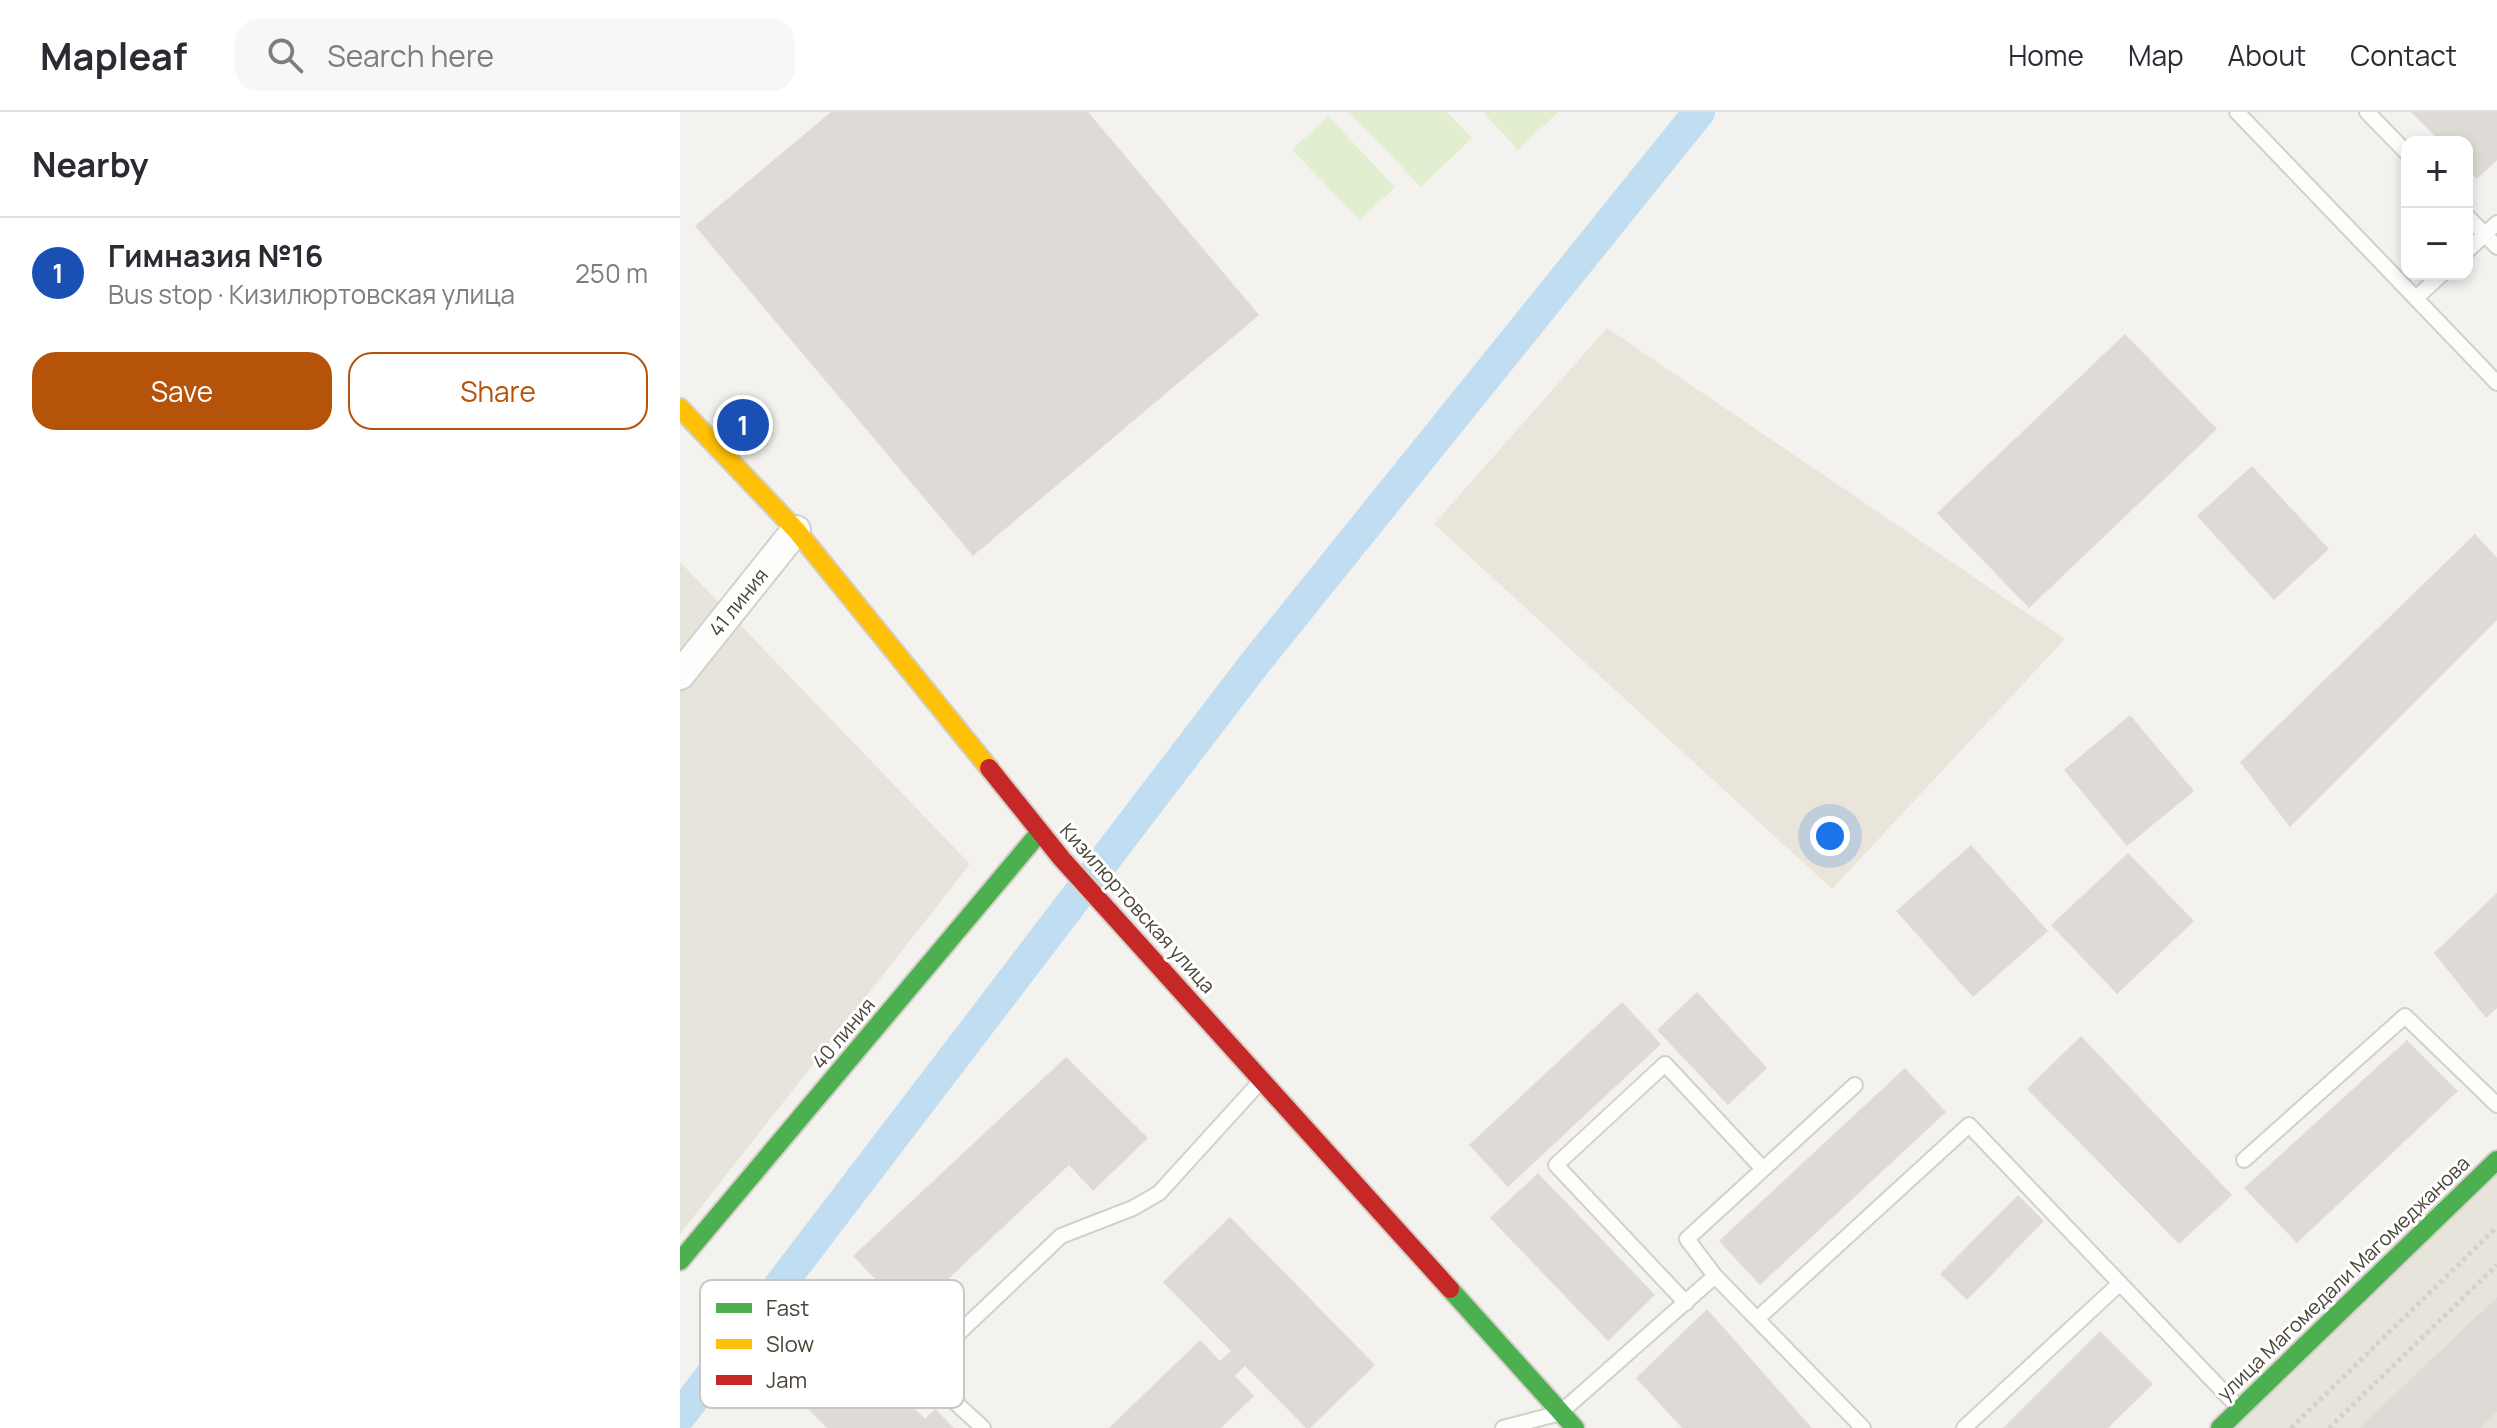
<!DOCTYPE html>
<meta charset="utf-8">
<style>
body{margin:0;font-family:Manrope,sans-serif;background:#f7f7f7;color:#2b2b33}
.controls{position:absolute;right:24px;top:24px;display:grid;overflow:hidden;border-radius:16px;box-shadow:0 4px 12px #0003}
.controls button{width:72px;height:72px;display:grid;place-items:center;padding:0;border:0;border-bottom:2px solid #e1e1e2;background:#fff;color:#2b2b33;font:40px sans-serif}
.you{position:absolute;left:1150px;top:724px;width:28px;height:28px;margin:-20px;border:6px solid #fff;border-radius:50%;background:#1a73e8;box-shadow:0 0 0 12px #1a73e833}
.badge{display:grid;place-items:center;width:52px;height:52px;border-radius:50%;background:#b45309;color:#fff;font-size:26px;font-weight:700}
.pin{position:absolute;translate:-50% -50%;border:4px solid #fff;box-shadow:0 2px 8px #0006}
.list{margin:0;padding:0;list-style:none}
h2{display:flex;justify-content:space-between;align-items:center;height:104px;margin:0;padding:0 32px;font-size:34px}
h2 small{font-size:26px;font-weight:400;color:#7c7c81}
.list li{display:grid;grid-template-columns:52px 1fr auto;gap:24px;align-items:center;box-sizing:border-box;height:112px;padding:0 32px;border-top:2px solid #e1e1e2}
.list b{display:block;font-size:30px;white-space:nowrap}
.list p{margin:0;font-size:26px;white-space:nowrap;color:#7c7c81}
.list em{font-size:26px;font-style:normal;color:#7c7c81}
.actions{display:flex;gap:16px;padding:24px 32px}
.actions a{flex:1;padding:18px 0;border:2px solid #b45309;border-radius:24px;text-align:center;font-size:28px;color:#b45309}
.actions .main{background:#b45309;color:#fff}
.icon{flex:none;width:44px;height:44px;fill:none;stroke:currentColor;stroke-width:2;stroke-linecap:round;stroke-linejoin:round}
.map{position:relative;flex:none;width:1817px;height:1316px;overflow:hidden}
header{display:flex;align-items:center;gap:48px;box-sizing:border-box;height:112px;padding:0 40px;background:#fff;border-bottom:2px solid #e1e1e2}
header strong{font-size:38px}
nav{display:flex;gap:44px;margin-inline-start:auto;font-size:28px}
.search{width:560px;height:72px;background:#f7f7f7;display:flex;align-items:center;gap:20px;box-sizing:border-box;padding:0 28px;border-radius:24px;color:#7c7c81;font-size:30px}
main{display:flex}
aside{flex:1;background:#fff}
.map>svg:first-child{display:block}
</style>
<header>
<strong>Mapleaf</strong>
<div class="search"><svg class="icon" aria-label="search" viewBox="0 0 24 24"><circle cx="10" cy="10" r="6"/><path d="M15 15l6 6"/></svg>Search here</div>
<nav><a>Home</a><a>Map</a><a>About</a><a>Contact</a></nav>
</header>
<main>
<aside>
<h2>Nearby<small></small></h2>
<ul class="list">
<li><span class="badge" style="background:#1a4fb4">1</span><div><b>Гимназия №16</b><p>Bus stop · Кизилюртовская улица</p></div><em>250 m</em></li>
</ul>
<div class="actions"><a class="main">Save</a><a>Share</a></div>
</aside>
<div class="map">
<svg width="1817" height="1316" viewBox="0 0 1817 1316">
<rect width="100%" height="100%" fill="#f4f2ee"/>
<!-- residential -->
<path fill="#e7e4dc" d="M0,450L290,752L0,1122Z
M1817,1062V1316H1551Z"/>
<!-- education -->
<path fill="#eae5da" d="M927,216L1385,527L1152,777L754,412Z"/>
<!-- pitch -->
<path fill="#e1eecf" d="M669,0H767L792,26L741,75Z
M803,0H878L838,38Z
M648,4L715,75L680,108L612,38Z"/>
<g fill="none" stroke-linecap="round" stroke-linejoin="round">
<!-- canal -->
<path stroke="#c0ddf1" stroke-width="32" d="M0,1304L575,551L1019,0"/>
</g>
<!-- building -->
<path fill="#dedbd6" d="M151,0H408L579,203L293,444L15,114Z
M1731,0H1817V48L1797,67L1787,57V30H1761Z
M1445,222L1537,317L1349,496L1257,401Z
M1572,354L1649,437L1594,488L1517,404Z
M1795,422L1817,446V508L1610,715L1560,650Z
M1450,603L1514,679L1447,734L1384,658Z
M1291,733L1368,819L1293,885L1216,799Z
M1448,741L1514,809L1437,882L1371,813Z
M1817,781V896L1806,906L1754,841Z
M1017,880L1087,956L1048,993L977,918Z
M942,890L981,932L828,1075L789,1033Z
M1401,924L1552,1083L1499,1132L1347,977Z
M1727,928L1778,979L1617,1131L1564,1076Z
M386,945L468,1026L413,1079L389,1053L230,1203L173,1144Z
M1225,956L1266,1000L1080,1173L1039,1129Z
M858,1061L975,1183L928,1229L810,1106Z
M1338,1083L1364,1109L1287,1188L1260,1162Z
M550,1105L695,1253L630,1316H626L565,1254L555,1264L574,1284L541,1316H429L520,1228L540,1249L551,1239L483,1170Z
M1817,1185V1300L1800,1316H1679Z
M1027,1197L1132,1316H1002L956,1266Z
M1420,1219L1473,1272L1428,1316H1323Z
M159,1220L245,1307L255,1297L274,1316H147L104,1273Z"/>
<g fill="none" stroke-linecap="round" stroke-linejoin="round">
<defs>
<path id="lane" d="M1557,0L1817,271
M1687,0L1727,41
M1787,104L1817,135
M1787,139L1817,111
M1736,186L1762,162
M1564,1048L1725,904L1817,993
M1035,1164L1183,1316
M1006,1191L876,1053L985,952L1083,1057
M1077,1207L1289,1013L1557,1294
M303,1316C277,1290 245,1274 263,1236L381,1124L453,1096L479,1081L579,971
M823,1316L880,1301L1035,1164L1007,1127L1175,973
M1284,1316L1438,1173"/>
<path id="street" d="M0,563L116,418"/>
<path id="fast" d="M0,1149L360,720
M770,1177L895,1316
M1540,1316L1817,1048"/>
<path id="slow" d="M0,296L116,418L309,656"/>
<path id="jam" d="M309,656L382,747L770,1177"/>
</defs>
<!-- lane casing -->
<use href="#lane" stroke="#d2d0cb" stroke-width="18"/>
<!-- street casing -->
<use href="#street" stroke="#d2d0cb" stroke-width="32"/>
<!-- fast casing -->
<use href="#fast" stroke="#d3cfc5" stroke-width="22"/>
<!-- slow casing -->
<use href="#slow" stroke="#d3cfc5" stroke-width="22"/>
<!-- jam casing -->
<use href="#jam" stroke="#d3cfc5" stroke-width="22"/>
<!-- path -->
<path stroke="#d3d2cc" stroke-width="5" stroke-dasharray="4 4" stroke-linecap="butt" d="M1611,1316L1817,1115
M1649,1316L1817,1153"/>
<!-- lane -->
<use href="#lane" stroke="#fdfdfc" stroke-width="14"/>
<!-- street -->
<use href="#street" stroke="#fdfdfc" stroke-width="28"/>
<!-- fast -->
<use href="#fast" stroke="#4caf50" stroke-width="18"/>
<!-- slow -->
<use href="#slow" stroke="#ffc107" stroke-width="18"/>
<!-- jam -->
<use href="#jam" stroke="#c62828" stroke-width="18"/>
</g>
<g text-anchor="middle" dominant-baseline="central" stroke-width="6" stroke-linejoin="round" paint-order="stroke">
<!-- street labels -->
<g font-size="20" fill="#4b4439" stroke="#fff">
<text transform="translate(58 490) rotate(-51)">41 линия</text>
<text transform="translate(458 796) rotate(48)">Кизилюртовская улица</text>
<text transform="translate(163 921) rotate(-50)">40 линия</text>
<text transform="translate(1663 1166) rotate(-44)">улица Магомедали Магомеджановa</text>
</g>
</g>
<!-- legend -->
<rect x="20" y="1168" width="264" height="128" rx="12" fill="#fff" stroke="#c9c7c4" stroke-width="2"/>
<rect x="36" y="1191" width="36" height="10" fill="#4caf50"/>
<rect x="36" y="1227" width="36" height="10" fill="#ffc107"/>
<rect x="36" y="1263" width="36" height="10" fill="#c62828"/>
<g font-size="22" fill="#4b4439">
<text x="86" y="1204">Fast</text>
<text x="86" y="1240">Slow</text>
<text x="86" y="1276">Jam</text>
</g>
</svg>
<div class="controls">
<button>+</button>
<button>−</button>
</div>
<div class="you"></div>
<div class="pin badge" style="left:63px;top:313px;background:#1a4fb4">1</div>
</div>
</main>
